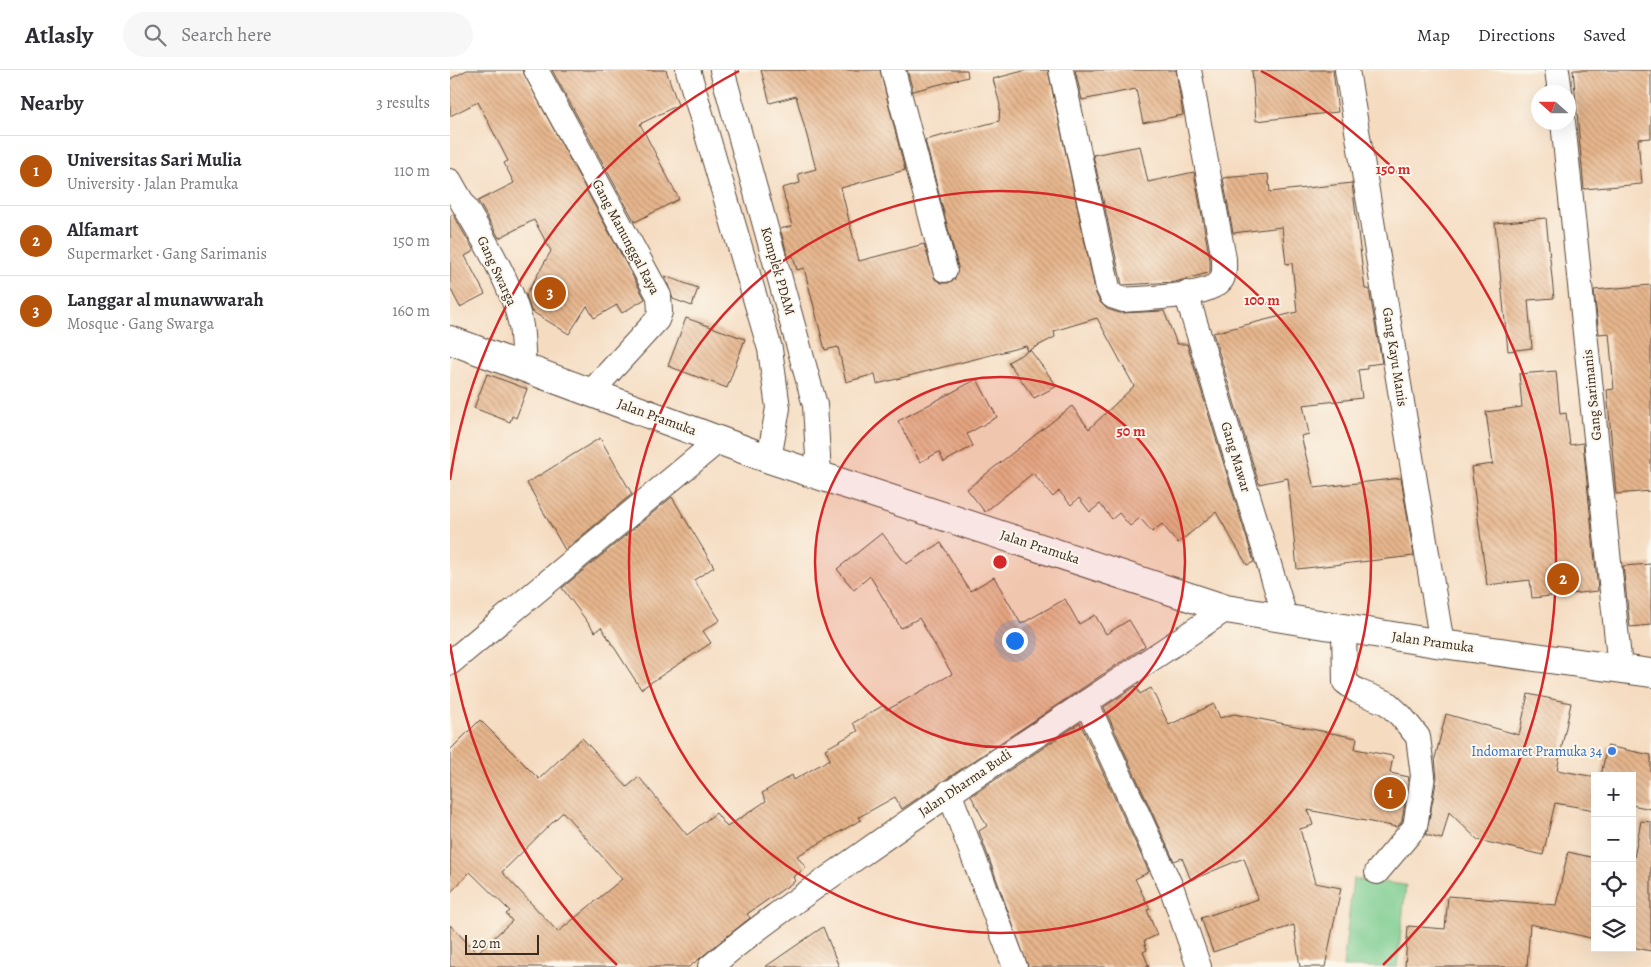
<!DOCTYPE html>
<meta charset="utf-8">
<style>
body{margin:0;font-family:Alegreya,serif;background:#f7f7f7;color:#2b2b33}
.controls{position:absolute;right:15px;bottom:15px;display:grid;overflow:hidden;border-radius:0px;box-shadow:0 5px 20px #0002}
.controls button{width:45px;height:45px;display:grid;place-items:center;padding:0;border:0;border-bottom:1px solid #e1e1e2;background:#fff;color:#2b2b33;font:25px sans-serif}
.compass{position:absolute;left:1081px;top:15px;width:45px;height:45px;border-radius:50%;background:#fff;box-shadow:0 5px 20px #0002;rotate:291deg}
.scale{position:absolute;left:15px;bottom:12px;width:74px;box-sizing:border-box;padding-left:5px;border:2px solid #3b2a1e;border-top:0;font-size:14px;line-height:18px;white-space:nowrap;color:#3b2a1e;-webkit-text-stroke:4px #fbf7ec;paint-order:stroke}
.you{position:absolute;left:564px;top:570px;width:18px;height:18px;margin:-12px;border:4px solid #fff;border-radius:50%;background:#1a73e8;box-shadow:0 0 0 8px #1a73e833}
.badge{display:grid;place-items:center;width:32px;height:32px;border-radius:50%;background:#b45309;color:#fff;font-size:16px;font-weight:700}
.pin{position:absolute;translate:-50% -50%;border:2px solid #fff;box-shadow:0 1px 5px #0006}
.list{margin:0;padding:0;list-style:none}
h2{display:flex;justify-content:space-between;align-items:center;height:65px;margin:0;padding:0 20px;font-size:21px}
h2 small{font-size:16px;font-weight:400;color:#7c7c81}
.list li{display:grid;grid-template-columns:32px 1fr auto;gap:15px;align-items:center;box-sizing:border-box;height:70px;padding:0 20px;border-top:1px solid #e1e1e2}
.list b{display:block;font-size:19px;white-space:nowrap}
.list p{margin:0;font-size:16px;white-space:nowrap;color:#7c7c81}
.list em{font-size:16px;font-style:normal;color:#7c7c81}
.icon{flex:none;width:28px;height:28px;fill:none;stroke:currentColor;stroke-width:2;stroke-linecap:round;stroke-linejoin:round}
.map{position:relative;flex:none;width:1201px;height:897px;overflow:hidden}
header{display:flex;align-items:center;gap:30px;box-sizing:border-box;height:70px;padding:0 25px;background:#fff;border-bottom:1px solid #e1e1e2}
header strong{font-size:24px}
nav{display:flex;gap:28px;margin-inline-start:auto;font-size:18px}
.search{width:350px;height:45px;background:#f7f7f7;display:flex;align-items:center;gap:12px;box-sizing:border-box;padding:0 18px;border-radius:28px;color:#7c7c81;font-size:19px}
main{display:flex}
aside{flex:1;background:#fff}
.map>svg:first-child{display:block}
</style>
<header>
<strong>Atlasly</strong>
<div class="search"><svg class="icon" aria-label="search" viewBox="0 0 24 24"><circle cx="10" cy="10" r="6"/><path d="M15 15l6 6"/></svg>Search here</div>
<nav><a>Map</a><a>Directions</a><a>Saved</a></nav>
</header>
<main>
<aside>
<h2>Nearby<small>3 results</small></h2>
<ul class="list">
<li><span class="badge">1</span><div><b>Universitas Sari Mulia</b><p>University · Jalan Pramuka</p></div><em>110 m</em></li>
<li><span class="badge">2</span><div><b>Alfamart</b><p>Supermarket · Gang Sarimanis</p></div><em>150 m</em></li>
<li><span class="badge">3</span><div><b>Langgar al munawwarah</b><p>Mosque · Gang Swarga</p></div><em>160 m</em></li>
</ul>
</aside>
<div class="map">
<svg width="1201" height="897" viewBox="0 0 1201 897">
<defs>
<pattern id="building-back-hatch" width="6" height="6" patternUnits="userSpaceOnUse" patternTransform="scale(1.25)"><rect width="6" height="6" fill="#e7b68d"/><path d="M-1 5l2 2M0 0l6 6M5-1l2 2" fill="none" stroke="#bc9473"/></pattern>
</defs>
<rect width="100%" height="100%" fill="#fbf7ec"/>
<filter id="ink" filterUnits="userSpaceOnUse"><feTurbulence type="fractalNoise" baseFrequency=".02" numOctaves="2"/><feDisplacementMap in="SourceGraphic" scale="10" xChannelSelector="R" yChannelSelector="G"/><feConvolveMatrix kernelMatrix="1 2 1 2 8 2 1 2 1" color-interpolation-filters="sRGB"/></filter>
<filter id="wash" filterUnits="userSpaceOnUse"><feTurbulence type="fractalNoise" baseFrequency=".0096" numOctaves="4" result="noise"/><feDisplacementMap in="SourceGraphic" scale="20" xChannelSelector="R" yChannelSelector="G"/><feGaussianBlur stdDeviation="1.12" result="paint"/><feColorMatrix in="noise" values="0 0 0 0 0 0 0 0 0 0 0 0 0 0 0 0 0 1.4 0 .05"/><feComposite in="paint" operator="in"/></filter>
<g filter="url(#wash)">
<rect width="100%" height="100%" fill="#f5dcc1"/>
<!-- grass -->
<path fill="#77ca8c" stroke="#597a55" d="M903,809L956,815L947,897H893Z"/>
<g id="blocks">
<!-- building -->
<path fill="url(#building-back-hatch)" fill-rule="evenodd" d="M17,0H72L195,229L172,243L167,235L144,248L137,236L119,264L81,241L76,225L101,181L84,150L49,168L28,131L64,113L54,93L58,91L28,32L0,46V9Z
M102,0H216L228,35L190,54L229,129L185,152Z
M311,0H430L455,100L391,118L409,191L474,174L485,209L491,213H498L505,209L508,197L475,70L549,51L550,35L543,9L577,0H598L646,224L650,232L657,239L670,243L714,241L727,274H737L804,492L797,495L766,442L728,473L712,454L702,462L690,448L680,456L669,443L662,449L650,434L640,442L629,428L621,435L609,421L603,427L583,403L535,442L517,419L622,336L639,359L684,316L647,248L604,261L605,267L578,281L576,276L427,314L425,304L396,312L388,277L375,280L354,198L347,200L343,186L338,187L330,159L342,156L332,118L350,113L348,104L366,99L346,26L320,33Z
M457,0H517L518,7L463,21Z
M625,0H726L733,45L693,53L686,19L632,30Z
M802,0H883L888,42L806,51Z
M1123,0H1201V68L1188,69L1192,114L1134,119Z
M690,76L698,112L744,102L760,190V201L758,203L725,212L672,215L643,85Z
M818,104L820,122L902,113L915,219H919L932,293L917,295V299L908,300L912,328L853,335L859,364L851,366L864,418L951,408L964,486L847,499L838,408L809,414L763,263L847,242L842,193L836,194L832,157L783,163L773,108Z
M3,144L24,181L15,186L35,224L10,237L0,218V146Z
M1096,148L1104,228L1078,230L1082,278L1058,281L1045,153Z
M215,206L248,218L242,236L223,229Z
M1201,215V421L1166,424L1157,320L1164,319L1159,263L1149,264L1144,220Z
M236,248L295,269L277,318L218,296Z
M580,280L607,316L584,328L558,292Z
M1106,301L1110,344L1116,343L1120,375L1133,373L1148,521L1082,528L1080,510L1037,515L1021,397L1043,394L1036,342L1072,337L1069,304Z
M37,304L77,319L66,348L62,346L60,352L24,338Z
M527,309L547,347L517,364L523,376L494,392L489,382L470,392L448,351Z
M150,368L182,424L115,480L77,413Z
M222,427L264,497L244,510L270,550L253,561L261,573L191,619L151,557L145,562L112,518Z
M432,463L456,494L491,473L520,521L544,507L571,554L615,529L629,554L645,545L656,564L679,550L695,576L452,739L445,727L409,747L411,750L347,786L356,798L343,807L345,811L297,844L300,848L239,897H0V855L27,883L62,851L56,844L60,841L20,802L0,823V680L30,650L89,709L132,668L177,717L189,707L237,765L266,743L277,757L316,731L312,723L342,705L344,710L380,689L375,679L408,661L403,653L434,635L437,640L502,604L469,548L451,558L420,506L404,520L387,499ZM113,742L172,809L108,862L52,802Z
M1201,494V555L1180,557L1173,496Z
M686,616L690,624L701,618L719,655L764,634L770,648L784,644L907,668L905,679L943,686L940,703L959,707L952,751L947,757L858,740L863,755L850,759L865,813L891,818L875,897H850L844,855L763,882L751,848L808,829L794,788L741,810L732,788L724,791L654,637Z
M1078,624L1121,633L1107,700L1145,707V740L1105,733L1093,785L1028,770L999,742L992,769L976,765L987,708L985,688L996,644L1069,665Z
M630,653L699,802L685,809L700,839L697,840L707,865L694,871L697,880L693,882L699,897H578L529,761L537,756L521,726Z
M1157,676L1201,685V739L1182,735V706H1151Z
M1191,751L1201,752V881L1182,877V798Z
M1118,782L1145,788V869L1080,854L1077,897H955L958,856L995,859L998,826L1106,835Z
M373,857L389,897H315Z"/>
</g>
</g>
<g filter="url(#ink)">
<use href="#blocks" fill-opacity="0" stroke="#574536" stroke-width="1"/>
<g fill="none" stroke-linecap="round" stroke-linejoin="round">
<defs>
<path id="street" d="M86,0L209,226L210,242L207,250L141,322
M238,0L320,279L328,338L319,389
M272,0L365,335L369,404
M443,0L495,200
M611,0L658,218L662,226L674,230C694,228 762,227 772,209C775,203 774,196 774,189L739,0
M897,0L992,574
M1107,0L1110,22
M1113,52L1170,598
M0,111C22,151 63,212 71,256C73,270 73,284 74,298
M736,223L836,550
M894,559L895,612L907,621L937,633L951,646L968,667L973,706L965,757L927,802
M0,593L269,370
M637,634L722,819L749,897
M499,722L565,897
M260,897C308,856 361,820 412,784C532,699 655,621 776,539"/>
<path id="primary" d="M0,270L319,389L776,539L992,574L1201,603"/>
</defs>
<!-- street casing -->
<use href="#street" stroke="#574536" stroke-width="26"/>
<!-- primary casing -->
<use href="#primary" stroke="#574536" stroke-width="30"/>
<!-- street -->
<use href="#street" stroke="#fff" stroke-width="24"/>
<!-- primary -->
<use href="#primary" stroke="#fff" stroke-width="28"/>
</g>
</g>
<!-- distance rings -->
<circle cx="550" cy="492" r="185" fill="#d62828" fill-opacity=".12"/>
<g fill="none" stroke="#d62828" stroke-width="2.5">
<circle cx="550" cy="492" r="185"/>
<circle cx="550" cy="492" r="371"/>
<path d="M167 895A556 556 0 0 1 0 574M0 410A556 556 0 0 1 289 1M811 1A556 556 0 0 1 933 895"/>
</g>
<!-- markers -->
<circle fill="#3f7fe0" stroke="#fbf7ec" stroke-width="2" cx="1162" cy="681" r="5"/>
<g text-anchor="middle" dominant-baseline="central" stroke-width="4" stroke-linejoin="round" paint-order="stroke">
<!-- street labels -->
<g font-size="14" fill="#3b2a1e" stroke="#fbf7ec">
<text transform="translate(176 167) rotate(62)">Gang Manunggal Raya</text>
<text transform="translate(47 201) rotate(65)">Gang Swarga</text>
<text transform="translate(328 201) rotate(74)">Komplek PDAM</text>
<text transform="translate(945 287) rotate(81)">Gang Kayu Manis</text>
<text transform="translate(1142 325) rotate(-96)">Gang Sarimanis</text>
<text transform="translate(207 347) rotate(20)">Jalan Pramuka</text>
<text transform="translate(786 387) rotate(73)">Gang Mawar</text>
<text transform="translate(590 477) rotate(18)">Jalan Pramuka</text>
<text transform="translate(983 572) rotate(8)">Jalan Pramuka</text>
<text transform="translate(515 713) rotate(-34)">Jalan Dharma Budi</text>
</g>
<!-- shop labels -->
<g font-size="14" fill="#366cbe" stroke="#fbf7ec" text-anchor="end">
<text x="1152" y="681">Indomaret Pramuka 34</text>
</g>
</g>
<circle cx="550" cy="492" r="8" fill="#d62828" stroke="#fbf7ec" stroke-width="2.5"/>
<g font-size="15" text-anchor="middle" font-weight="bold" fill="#d62828" stroke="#fbf7ec" stroke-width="4" stroke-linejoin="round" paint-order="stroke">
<text x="943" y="104">150 m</text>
<text x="812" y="235">100 m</text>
<text x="681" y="366">50 m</text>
</g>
</svg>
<div class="controls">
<button>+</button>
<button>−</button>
<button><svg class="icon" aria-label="locate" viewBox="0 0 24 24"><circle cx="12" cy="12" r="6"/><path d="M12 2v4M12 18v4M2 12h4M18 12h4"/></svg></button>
<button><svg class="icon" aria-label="layers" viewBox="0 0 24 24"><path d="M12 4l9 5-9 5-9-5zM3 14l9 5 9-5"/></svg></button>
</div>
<svg class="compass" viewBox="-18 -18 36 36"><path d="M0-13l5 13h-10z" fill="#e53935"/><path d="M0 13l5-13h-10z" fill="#7c7c81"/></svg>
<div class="scale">20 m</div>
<div class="you"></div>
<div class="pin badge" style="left:940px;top:723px">1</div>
<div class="pin badge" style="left:1113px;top:509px">2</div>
<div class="pin badge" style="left:100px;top:223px">3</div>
</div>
</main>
